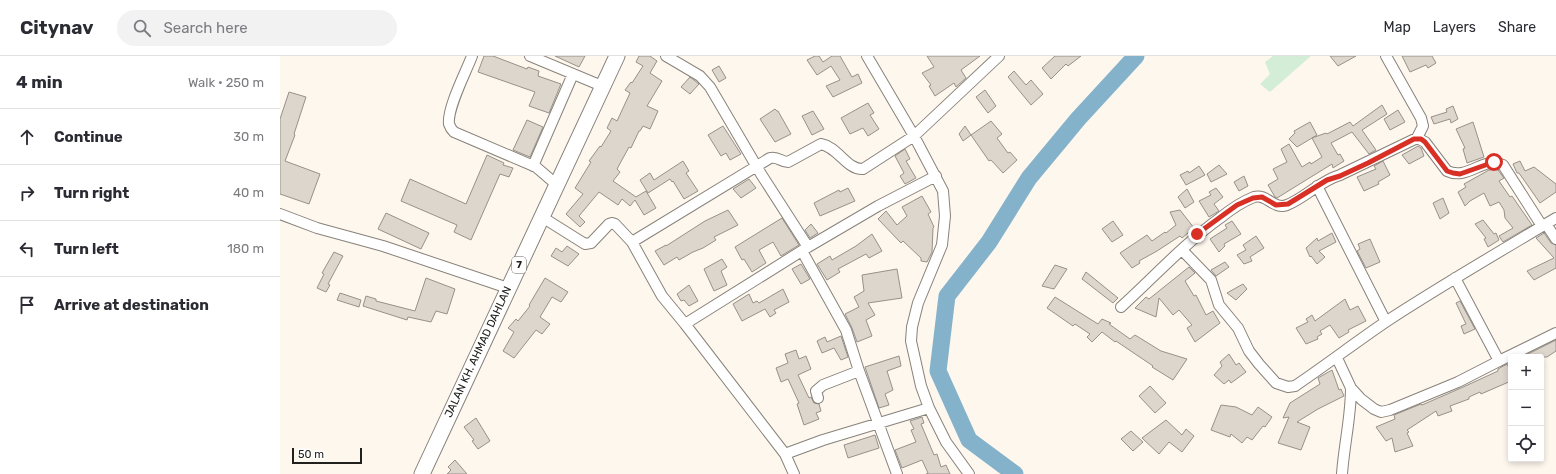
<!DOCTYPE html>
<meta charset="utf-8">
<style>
body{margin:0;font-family:Rubik,sans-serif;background:#f2f2f3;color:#2b2b33}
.controls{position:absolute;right:12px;bottom:12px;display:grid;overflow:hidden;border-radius:4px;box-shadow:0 2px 6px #0003}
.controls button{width:36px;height:36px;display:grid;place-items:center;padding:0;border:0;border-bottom:1px solid #e1e1e2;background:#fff;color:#2b2b33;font:20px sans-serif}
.scale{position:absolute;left:12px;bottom:10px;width:70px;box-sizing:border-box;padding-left:4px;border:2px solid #22201c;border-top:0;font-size:11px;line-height:14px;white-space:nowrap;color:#22201c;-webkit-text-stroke:3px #fff;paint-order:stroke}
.stop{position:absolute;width:12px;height:12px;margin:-9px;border:3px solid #d93025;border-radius:50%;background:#fff}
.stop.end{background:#d93025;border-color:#fff;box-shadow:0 1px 4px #0008}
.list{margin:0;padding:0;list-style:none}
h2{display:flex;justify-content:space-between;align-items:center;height:52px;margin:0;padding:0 16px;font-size:17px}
h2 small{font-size:13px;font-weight:400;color:#7c7c81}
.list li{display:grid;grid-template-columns:26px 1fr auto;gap:12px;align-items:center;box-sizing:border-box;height:56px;padding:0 16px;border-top:1px solid #e1e1e2}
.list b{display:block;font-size:15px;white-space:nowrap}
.list em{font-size:13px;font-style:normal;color:#7c7c81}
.icon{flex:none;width:22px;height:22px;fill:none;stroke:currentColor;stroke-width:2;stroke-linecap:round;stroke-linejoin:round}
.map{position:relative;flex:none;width:1276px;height:418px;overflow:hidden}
header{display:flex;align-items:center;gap:24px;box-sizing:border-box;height:56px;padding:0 20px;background:#fff;border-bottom:1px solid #e1e1e2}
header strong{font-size:19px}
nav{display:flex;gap:22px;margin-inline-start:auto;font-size:14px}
.search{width:280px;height:36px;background:#f2f2f3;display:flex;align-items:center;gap:10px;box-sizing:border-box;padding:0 14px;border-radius:22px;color:#7c7c81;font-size:15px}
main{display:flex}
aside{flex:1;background:#fff}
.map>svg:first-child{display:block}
</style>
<header>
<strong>Citynav</strong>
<div class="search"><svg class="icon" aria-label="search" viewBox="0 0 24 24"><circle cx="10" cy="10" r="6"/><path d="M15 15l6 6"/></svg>Search here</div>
<nav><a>Map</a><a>Layers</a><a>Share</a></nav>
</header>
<main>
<aside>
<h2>4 min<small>Walk · 250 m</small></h2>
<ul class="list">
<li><svg class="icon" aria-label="ahead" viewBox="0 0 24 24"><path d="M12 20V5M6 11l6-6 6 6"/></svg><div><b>Continue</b></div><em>30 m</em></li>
<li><svg class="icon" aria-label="right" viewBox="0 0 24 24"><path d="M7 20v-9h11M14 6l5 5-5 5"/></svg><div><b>Turn right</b></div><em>40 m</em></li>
<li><svg class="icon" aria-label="left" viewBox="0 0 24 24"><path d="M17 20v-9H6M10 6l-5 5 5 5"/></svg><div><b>Turn left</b></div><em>180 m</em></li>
<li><svg class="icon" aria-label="arrive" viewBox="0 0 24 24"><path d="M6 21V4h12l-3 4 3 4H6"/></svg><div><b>Arrive at destination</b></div></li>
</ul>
</aside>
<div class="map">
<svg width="1276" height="418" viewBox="0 0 1276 418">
<rect width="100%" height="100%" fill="#fef7ee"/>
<!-- green -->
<path fill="#d3edd7" d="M993,0H1031L990,36L980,28L990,18L985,6Z"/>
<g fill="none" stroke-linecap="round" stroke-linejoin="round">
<!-- river -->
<path stroke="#85b2cb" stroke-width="17" d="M735,418L689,384L658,315L667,240L709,186L749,122L798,63L856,0"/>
</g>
<!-- building -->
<path fill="#ddd6cd" stroke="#989189" d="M204,0H213L247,13L248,11L259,15L258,20L281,28L269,57L249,50L255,36L198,16Z
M275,0H305L299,11Z
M359,0H370L377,5L370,17L382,25L367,50L378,55L370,73L363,70L360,75H359L351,92L349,91L337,113L340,116L333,125L356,141L366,135L376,152L364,159L355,144L350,150L342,143L338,149L319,136L299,160L305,166L300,171L286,158L303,138L295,132L311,106L309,105L320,90L321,91L331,75L327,72L332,62L337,65L350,37L345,34L351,26L352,27L363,10L356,6Z
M535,0H539L543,6L552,0H560L572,21L578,18L582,27L553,41L546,30L560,24L551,10L537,19L527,4Z
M647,0H700L681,14L686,22L676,31L674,27L655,40L649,30L651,29L642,17L654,11Z
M775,0H801L788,10L786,8L771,23L762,12Z
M1050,0H1076L1058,10Z
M1122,0H1152L1156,7L1148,12L1146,9L1130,16Z
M439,10L446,22L439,26L432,14Z
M734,15L746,29L751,24L763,38L751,49L728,21Z
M410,21L419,28L410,38L401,31Z
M705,34L716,50L708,57L696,41Z
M9,36L26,41L14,78L15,79L5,105L40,118L29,148L0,138V63Z
M588,47L594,57L590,59L599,73L588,80L583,72L570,78L561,62Z
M1102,49L1107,58L1082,74L1096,94L1089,98L1072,76L1051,87L1058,99L1060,98L1064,105L1053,112L1052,108L997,142L995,141L988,129L998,123L993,113L1007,106L1001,93L1009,88L1022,111L1030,106L1031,108L1042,101L1032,82L1046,77L1047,78L1070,66L1073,70Z
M1173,50L1178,63L1171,67L1170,63L1154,68L1151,61L1167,56L1166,53Z
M495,53L497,55H498L511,78L495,86L480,63Z
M1118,54L1125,66L1110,74L1104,63Z
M533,55L544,73L532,79L522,60Z
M247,64L263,71L250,101L233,94Z
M711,65L722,78L717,82L728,97L730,96L737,104L723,117L711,104L709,105L691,79Z
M1030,66L1037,79L1017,91L1009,83L1015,77L1014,75Z
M1193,66L1204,101L1187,107L1183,93L1185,92L1176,73Z
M443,70L461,98L450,104L446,97L441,100L428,79Z
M685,70L691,79L683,85L679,78Z
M1138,90L1141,92L1144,100L1129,108L1122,99Z
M625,93L630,103L626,105L636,122L625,128L620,120L624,117L615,100Z
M207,99L224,107L223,109L233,112L229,121L220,118L191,184L174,176L177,169L121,145L130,123L186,148Z
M403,105L409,115L406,117L418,135L404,143L393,125L392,126L390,123L368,137L360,124L370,117L374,124Z
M1103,105L1110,119L1098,126L1099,128L1084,135L1077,121L1096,113L1094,110Z
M1240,105L1245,115L1254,111L1276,128V136L1260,147L1239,117H1237L1233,108Z
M939,109L947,118L931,126L927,118Z
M919,110L925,119L906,129L900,119L908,115L909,117Z
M1215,113L1218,114L1224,122L1219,125L1230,141L1232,140L1252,169L1223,186L1219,180L1233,172L1225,162L1224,154L1219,146L1210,150L1204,137L1190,145L1185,150L1178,136L1186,131L1184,128L1209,114Z
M964,120L968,130L959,135L954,126Z
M469,123L476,132L461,142L453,133Z
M568,132L575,145L540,160L534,147L559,134L560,136Z
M936,132L943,141L934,148L939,155L929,161L919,145L931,139L929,136Z
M907,133L914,146L905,152L898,141Z
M642,140L651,156L648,158L654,171L653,172L652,196L647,206L641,205V202L623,185L621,187L598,163L606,155L617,169L627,160L622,151Z
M1163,142L1169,157L1160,163L1153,147Z
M448,154L458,169L434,181L436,184L423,192L413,196L399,204L397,201L384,209L375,195L386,189V190L425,165Z
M900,154L914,172L902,182L900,180L877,195L859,205L860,207L852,212L840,197L867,179L872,185L885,176L886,177L896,169L890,156Z
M106,157L149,177L141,193L98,173Z
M502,162L519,189L501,200L493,186L479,194L486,207L472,216L464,203L462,204L455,191Z
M1203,164L1214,178L1216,177L1219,184L1208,191L1204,183L1206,182L1195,168Z
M833,165L843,179L832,186L822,173Z
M952,165L961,178L944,188L945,190L939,196L930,183L947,172L945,169Z
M531,168L538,177L530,182L525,174Z
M1052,177L1056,186L1039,195L1045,201L1037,208L1031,200L1030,201L1026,192L1037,182L1038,185Z
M1264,177L1271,187L1276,189V212L1254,224L1247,215L1274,202L1256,182Z
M592,178L602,195L589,202L586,198L558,213L560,216L547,224L537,208L550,200L552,204L576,190Z
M976,180L984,192L970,201L972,205L964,208L957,199L966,194L963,189Z
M1090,183L1100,206L1086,212L1077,195L1080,193L1078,188Z
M287,190L299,198L288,210L271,200L276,192L282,196Z
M54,196L63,200L48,228L50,229L46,236L37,232L44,218L42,217Z
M442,203L447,211L441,215L447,229L434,235L424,213Z
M945,206L949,211L936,220L931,214Z
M521,208L530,223L521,228L512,213Z
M775,209L787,213L774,233L762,230Z
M909,211L915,217L905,225L914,240L916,239L926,259L933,255L940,267L915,286L907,272L912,269L899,254L893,259L879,242L876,261L855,252L866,241L869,243Z
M617,213L622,242L588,247L595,259L586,264L592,280L577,286L572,272L565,258L579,251L574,241L584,235L582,219Z
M806,216L838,242L833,247L802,223Z
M146,222L175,233L167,258L156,255L151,266L128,261L127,264L83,250L86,240L96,243V245L135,255Z
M265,222L288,236L281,246L272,241L260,261L270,268L262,278L256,274L234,302L223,295L234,276L228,272L236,263L238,265L250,250L249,249Z
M963,228L967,233L956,244L947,237Z
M409,229L418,245L409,250L404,244L401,245L397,238Z
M503,233L509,246L494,254L496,257L490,261L485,253L462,265L453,248L469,238L473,247L477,245L479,247Z
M60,237L81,244L79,251L57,244Z
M775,241L818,268L822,263L831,267L829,268L850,283L855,279L881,295L907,303L893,324L872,311L873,310L836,285L835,286L822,276L812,286L807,281L810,278L795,268L793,270L767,252Z
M1065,243L1070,254L1078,250L1086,265L1068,274L1069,276L1059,282L1050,269L1040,275L1042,278L1037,281L1038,283L1026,288L1016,272L1028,266L1026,263L1032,259L1035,265Z
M1180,245L1195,273L1184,278L1181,270L1186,268L1176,247Z
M561,280L568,301L561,304L554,292L542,297L537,285L545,281L547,286Z
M1276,284V295L1267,301H1242Z
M516,294L519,303L526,300L531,313L518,319L529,342L531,341L534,347L539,348L541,355L536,357L539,363L524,369L517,348L519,347L508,323L501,326L496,312L508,307L505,298Z
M949,298L956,309L959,307L966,316L951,327L949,324L944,328L934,319L942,310L940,306Z
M619,300L621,310L607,315L613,334L605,338L609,349L599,352L585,311Z
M1227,308L1231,316V325L1201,338L1200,336L1189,341V343L1170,350L1172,355L1158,360L1156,355L1127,374L1129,376L1127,377L1133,390L1115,396L1112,382L1106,385L1096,371L1115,363L1114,359L1141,348L1142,349L1181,332L1218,315V313Z
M1052,314L1059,334L1061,333L1064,340L1038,353L1017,366L1030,371L1021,394L998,387L1009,361L1003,362L1010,347L1040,328L1038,322Z
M870,330L886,347L875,357L859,340Z
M941,349L956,351L972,359L978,351L992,361L985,371L983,370L972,384L967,381L962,387L951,378L950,381L931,374Z
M642,361L644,367L641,368L654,399L657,398L661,411L666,409L670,418H646L648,417L642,404L622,412L615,394L636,386L631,374L634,373L630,365Z
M196,362L210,385L198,393L192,385L194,384L184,371Z
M886,364L902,379L906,373L914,380L902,396L889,386L879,398L862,382Z
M851,375L863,386L853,395L841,383Z
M595,379L599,392L568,402L564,389Z
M175,404L187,418H167L171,414L168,411Z"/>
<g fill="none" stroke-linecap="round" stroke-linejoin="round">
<defs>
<path id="minor" d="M192,0C186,16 167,52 169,68C170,71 172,74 174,76L256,111L277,129
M250,0L322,30
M386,0L420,20L430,31L481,118L528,191
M587,0L634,80L663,135L665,160L662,189L638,247L632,271L631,285L641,330L649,352L666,386L689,418
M1106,0L1141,62L1143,70L1137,82
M253,110L293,18
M1037,130L1106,266
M0,158L37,172L103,190L228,232
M262,161L305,188L311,187L329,168L332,167L335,168L352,186L382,240L405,268L528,191L598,150L656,120
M1266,168L1276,183
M352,186L490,102C498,100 501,106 508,106L541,88C558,91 567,114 583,113L634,80L719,0
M902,194L931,224L939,249L958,272L969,295L979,308L996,327L1008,331L1015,330C1046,309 1076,286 1107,265C1162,229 1219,196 1276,162
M522,195L566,274L579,315L617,418
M841,251C874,221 904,188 940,162C950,154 961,146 974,141C987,137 993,154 1007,149C1026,141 1040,125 1060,119L1137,82L1145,86L1167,115C1188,125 1204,99 1223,109L1262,170
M405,268L505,398
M1057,302L1071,332L1081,343L1094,353L1101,356L1110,354L1178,326L1219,305L1175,222
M1219,305L1276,277
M538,342L536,335L543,329L579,315
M514,418L505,398L543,384L649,352
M1062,418C1064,389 1071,361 1071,332"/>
<path id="highway" d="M142,418L337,0"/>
</defs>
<!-- minor casing -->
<use href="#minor" stroke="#88827a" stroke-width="12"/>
<!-- highway casing -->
<use href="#highway" stroke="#88827a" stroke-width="17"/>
<!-- minor -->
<use href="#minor" stroke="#fff" stroke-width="10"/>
<!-- highway -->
<use href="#highway" stroke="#fff" stroke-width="15"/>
</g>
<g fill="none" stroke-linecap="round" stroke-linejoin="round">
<!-- route -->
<path stroke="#d93025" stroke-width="5" d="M917,178L957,149L973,142L982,141L996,149L1008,148L1047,124L1060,120L1088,107L1134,83H1141L1145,86L1167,115L1173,117L1180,118L1214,106"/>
</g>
<g text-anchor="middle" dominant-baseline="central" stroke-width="3.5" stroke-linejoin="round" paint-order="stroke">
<!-- shield labels -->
<rect fill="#fff" stroke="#646360" stroke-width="1" x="232" y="201" width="14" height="16" rx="3"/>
<g font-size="10" font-weight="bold" fill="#22201c">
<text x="239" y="209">7</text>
</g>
<!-- street labels -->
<g font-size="11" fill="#22201c" stroke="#fff">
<text transform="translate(198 296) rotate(-65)">JALAN KH. AHMAD DAHLAN</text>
</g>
</g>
</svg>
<div class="controls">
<button>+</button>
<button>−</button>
<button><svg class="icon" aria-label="locate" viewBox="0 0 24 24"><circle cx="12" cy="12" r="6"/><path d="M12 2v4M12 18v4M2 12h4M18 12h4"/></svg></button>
</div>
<div class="scale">50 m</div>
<div class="stop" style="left:1214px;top:106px"></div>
<div class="stop end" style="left:917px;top:178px"></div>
</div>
</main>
